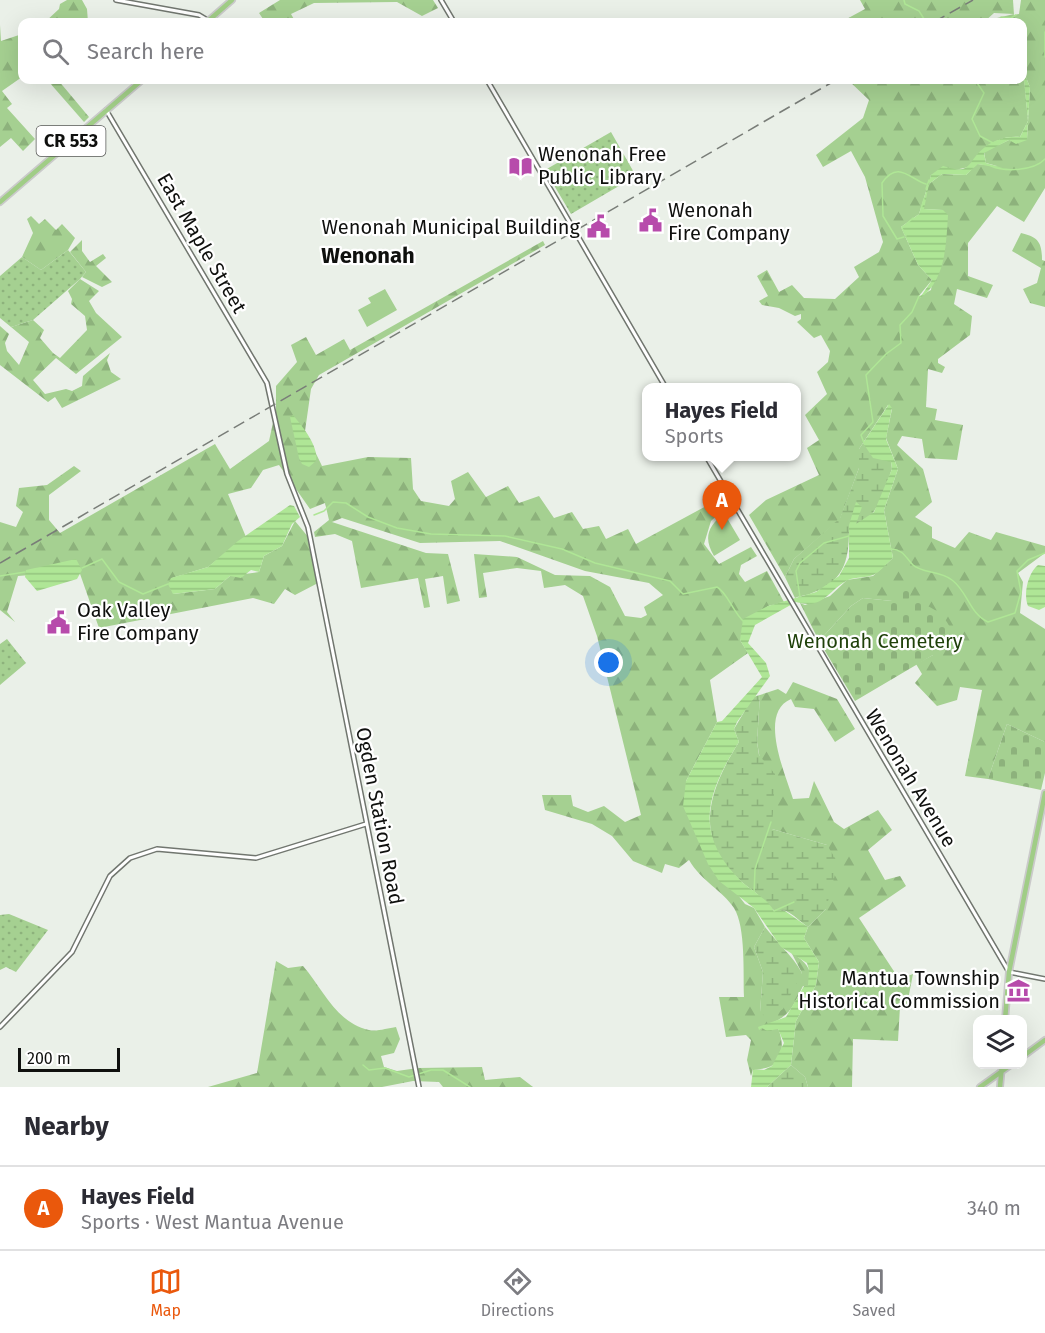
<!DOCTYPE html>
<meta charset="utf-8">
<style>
body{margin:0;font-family:"Fira Sans",sans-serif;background:#f7f7f7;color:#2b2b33}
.controls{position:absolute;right:18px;bottom:18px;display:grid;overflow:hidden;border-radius:12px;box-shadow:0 6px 24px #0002}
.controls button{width:54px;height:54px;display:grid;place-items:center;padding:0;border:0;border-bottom:2px solid #e1e1e2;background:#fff;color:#2b2b33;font:30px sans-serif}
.scale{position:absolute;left:18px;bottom:15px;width:102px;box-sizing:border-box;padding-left:6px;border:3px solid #0f100e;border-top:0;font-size:16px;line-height:21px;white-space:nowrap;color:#0f100e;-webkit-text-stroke:4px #fff;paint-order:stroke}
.you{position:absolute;left:609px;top:663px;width:21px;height:21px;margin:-15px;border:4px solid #fff;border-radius:50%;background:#1a73e8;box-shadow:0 0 0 9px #1a73e833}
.badge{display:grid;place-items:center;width:39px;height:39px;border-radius:50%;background:#ea580c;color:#fff;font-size:20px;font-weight:700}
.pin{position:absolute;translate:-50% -50px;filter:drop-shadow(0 2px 3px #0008)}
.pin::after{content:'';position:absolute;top:32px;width:21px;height:18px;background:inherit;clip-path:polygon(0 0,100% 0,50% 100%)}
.popup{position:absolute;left:642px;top:383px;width:159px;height:78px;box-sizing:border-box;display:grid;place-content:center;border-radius:12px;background:#fff;filter:drop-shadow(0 2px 4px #0005);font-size:20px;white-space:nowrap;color:#7c7c81}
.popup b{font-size:22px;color:#2b2b33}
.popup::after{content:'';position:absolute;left:50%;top:100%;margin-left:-12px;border:12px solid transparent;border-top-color:#fff}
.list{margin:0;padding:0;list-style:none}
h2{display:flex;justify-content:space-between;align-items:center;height:78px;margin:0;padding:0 24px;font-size:26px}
h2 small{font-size:20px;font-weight:400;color:#7c7c81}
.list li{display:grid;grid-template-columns:39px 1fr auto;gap:18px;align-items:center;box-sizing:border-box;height:84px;padding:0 24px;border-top:2px solid #e1e1e2}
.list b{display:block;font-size:22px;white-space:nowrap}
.list p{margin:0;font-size:20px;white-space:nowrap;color:#7c7c81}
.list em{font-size:20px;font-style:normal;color:#7c7c81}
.icon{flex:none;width:33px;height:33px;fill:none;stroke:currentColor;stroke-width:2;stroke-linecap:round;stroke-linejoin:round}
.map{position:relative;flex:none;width:1045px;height:1087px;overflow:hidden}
.search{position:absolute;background:#fff;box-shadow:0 6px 24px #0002;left:18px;right:18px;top:18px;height:66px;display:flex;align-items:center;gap:15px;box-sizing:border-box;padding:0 21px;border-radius:12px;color:#7c7c81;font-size:22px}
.sheet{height:162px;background:#fff}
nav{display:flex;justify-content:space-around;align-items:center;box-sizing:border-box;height:84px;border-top:2px solid #e1e1e2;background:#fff;font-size:16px;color:#7c7c81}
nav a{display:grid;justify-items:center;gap:3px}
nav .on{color:#ea580c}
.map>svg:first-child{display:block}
</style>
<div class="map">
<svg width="1045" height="1087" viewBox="0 0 1045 1087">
<defs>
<pattern id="forest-firs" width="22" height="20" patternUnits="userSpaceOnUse" patternTransform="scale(1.5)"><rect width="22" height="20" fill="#a5d091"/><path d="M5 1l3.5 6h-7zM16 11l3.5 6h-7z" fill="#8db27c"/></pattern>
<pattern id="wetland-marsh" width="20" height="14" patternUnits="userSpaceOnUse" patternTransform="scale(1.5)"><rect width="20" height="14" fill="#a5d091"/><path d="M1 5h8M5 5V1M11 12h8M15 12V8" fill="none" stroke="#8db27c"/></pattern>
<pattern id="cemetery-stones" width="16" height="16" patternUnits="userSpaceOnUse" patternTransform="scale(1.5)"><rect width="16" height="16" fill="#a5d091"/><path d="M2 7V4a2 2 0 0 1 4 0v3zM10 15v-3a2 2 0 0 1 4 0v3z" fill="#8db27c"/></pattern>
<pattern id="park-dots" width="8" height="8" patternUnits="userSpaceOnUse" patternTransform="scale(1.5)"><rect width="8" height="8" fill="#a5d091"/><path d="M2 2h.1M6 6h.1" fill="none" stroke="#8db27c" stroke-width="1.8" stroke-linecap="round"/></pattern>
<pattern id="water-rules" width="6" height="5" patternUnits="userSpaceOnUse" patternTransform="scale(1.5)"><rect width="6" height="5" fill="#afe696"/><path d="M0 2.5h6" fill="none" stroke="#95c480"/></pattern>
</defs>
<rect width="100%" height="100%" fill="#eaf0e8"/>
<!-- grass -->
<path fill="#a5d091" d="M385,289L397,310L367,327L358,310L371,303L368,298Z
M724,513L740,540L714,556C703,537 708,527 724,513Z"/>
<!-- forest -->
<path fill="url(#forest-firs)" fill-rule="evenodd" d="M67,0H82L87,9L88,22H45L59,9L60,4Z
M280,0H433L438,8L422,16L397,2L314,3L291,14L295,21L292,22H265L259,13Z
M860,0H1013L1014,15L1019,14L1021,0H1045V188L1024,222L997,206L968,243V276L993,285L987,298L957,289L954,304L972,316L970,335L938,359V363L945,367L942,373L928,369L926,407L937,409L935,420L963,425L957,460L925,458L922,439L902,436L897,445L923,469L932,502L915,517L932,527V538L955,548L969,532L991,540L996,532L1045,546V553L1018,573L1023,582L1020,613L1045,629V742L1007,724L988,779L965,776L982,690L960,687L957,700L937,706L915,683L922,674L916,664L933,655L892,601L863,598L851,606L819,641L800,603L805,605L830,596L847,580L873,576L893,558L884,510L898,469L886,438L892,409L888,405L859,449V468L840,519L794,559L785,577L749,515L766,500L819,475L807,448L819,440L805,415L827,394L817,372L828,362L830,351L821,335L814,338L797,322L801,319V314L795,316L779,308L762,305L759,301L768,296L757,276L767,270L779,292L792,285L804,298L835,299L859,277L854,267L879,252L883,242L865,177L851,151L823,167L816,155L863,118L869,100L848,80L1024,78L1028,121L1020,137C996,135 983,149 969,167L931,175L929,184L942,174L966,175L977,164L997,166L986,163L984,152L1009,140L1027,139L1030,87L1023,70L1022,22H992L997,18L1014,14L994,13L984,22H841L865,9ZM928,185L923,209L943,210L931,290L918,297L932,280L918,265L901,227L919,214Z
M0,25L1,41L22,34V77L2,91L12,104L7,108L35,139L23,151L11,138L0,147Z
M35,80H58L89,117L84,122L49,82Z
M31,216L39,224L45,219L56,230L62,224L75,238L68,250L41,270L22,257L33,233L27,219Z
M1021,233C1038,237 1042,242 1042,260L1045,261V307L1030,303L1023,289L1037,283L1041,268L1012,251Z
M82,240V251L90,262L103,254L106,258L96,266L112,282L102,287L82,277L86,272L70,252Z
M543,241L545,245L319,375L311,389L305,431L322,466L368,457L411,458L413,489L421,501L449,506L455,499L451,481L468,472L486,497L508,486L519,503L539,496L554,518L572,512L583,529L599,526L606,539L628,529L636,544L721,498L723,510L711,521L704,544L719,564L751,547L757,556L741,565L739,574L745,582L767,571L784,602L768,606L740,640L748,653L710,680L717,722L686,781L738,895L745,904L754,908L765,927L754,947L763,972L760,1012L802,973L791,952C804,961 815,969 808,986H803C790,1013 790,1015 762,1028H778C787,1051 781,1071 753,1069L751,1076L747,1060L751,1040L746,1035L726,1037L719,997H744C743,975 746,927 734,908C722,890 702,882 689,860L679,868L665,864L662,873L633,861L612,836L592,824L545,810L542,795H571L573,806L588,812L604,806L625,822L641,815L597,636L583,596L565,585L544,588L541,571L517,568L483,573L487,597L479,598L474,554L517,557L555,575L590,576L610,587L625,616L641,618L647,615L644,607L663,595L649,583L585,571L500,541L420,543L342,518L332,522L426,553L448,554L460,601L447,604L443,576L425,579L430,607L424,608L418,578L361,588L352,541L335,534L315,537L314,532L329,520L325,503L310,509L279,465L263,470L251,488L228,494L246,537L208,567L172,578L173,594L215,589L230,576L259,572L264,556L282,546L295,521L309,538L318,583L295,595L285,589L274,604L253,598L99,628L79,571L18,576L7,612L15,622L0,610V522L16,527L23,512L16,506L19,488L47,485L74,466L81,471L49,495V520L60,533L215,444L230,469L269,441L276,409V386L297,362L291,345L306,337L316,355L344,339L350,350Z
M80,279L99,291L89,301L96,313L122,337L76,374L56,358L33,380L45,394L66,389L72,391L82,386L83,376L110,353L107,360L111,372L121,379L62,408L55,397L48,402L0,365V326L9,334L5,343L7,351L19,365L29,342L11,327L33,320L44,330L40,338L53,353L60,358L87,330L85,316L71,304L72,299L68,291Z
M793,682L837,699L855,729L835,742L814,709L795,707L791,699C758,713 785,773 793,799L809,798L814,781L834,822L844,829L878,810L892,830L868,850L885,880L900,876L906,886L859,918L899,979L913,974L906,1010L900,1007L898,1041L853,1039L852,1087H808L805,1077L791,1065L796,1021L816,985L819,962L804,938L808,927L826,909L827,845L772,829L757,742L760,695L778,689L786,694Z
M276,961L288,968L303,966C324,990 335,1022 369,1030C376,1032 388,1028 396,1027L400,1039L394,1053L381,1056L384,1067L397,1071L418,1068L482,1067L485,1080L520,1077L533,1087H443L439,1082L413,1081L382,1087H208L257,1073Z"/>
<!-- wetland -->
<path fill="url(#wetland-marsh)" d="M863,443L891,462L892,469C884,489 876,527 849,525C849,557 847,580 812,593C806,596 801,595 795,598L785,577L794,559L840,518L859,468V449Z
M760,695L757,742L759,755L775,774L772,829L827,845L838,863L826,909L808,927C802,923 793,914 786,911C783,910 779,912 776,911C770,909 762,898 756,893C693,848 702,801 739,742L734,729L753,697Z
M765,927C778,944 792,955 802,973L783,1009L768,1019L760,1012L763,972L754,947Z
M791,1065L805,1077L808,1087H767Z"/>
<!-- cemetery -->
<path fill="url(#cemetery-stones)" d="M906,586L912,591L908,600C928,605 941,609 951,629L947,643L933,655L855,701L819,641L851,606L863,598L892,601Z
M1007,724L1045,742V773L1041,790L988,779Z"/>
<!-- park -->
<path fill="url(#park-dots)" d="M611,132L636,176L571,214L545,170Z
M68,250L86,272L80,279L33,320L11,327L0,318V276L22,257L41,270Z
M7,639L26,663L0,685V644Z
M9,914L48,930L16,972L6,967L0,970V915Z"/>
<!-- water -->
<path fill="url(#water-rules)" d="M1023,70L1030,87L1027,140L1016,144L1009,140L984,153L986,163L1009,170L978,164L966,175L942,174L929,184L924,209L943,210L948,215C946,245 946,281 919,299L932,280L918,265L901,227L919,214L931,175L943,166C973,176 966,162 985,147C995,139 1008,136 1020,137L1028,121Z
M889,404L892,408L886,439L898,469L884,510L893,558C886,564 879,574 870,576C863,578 853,577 846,581C828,591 823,610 796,602L755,625L748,643L766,663L770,676L737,722L734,729L739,742C707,793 693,833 740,880C750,890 767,898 774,911H785L808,927L804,938L819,962L816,985L796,1021L791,1065L767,1087H751L753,1069L764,1070L772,1066L784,1043L778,1029L767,1031L762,1028L759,1030L758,1027L786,1017L804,986H808L809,970L807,963L781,947L754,908L719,881L708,864L683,806L686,781L717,722L722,721L762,677L740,640L743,619L768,606L816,592L839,576L849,558V525L856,502L862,507L856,524L874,512L892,469L891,462L873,458L863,443Z
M293,415C302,426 319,446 316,461L309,467L302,464L299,458L290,417Z
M290,505L294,506L300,517L292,524L282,546L264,556L259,572L251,570L241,578L230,576L215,589L173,594L168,584L171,578L208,567L238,541Z
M76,559L82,570L77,579L37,591L25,577L26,570Z
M1038,565L1045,566V607L1039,610L1028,606C1023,594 1028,573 1038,565Z"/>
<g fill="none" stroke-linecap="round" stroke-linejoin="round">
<!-- stream -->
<path stroke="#afe696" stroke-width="1.5" d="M904,0L905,4L919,11L926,22
M1001,17L1011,18L1016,15
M1045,32V57
M975,80L984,93L972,119L980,136L993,143
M991,166C1005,172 1034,171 1045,159
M926,189L929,180
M921,209L924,199
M906,236L902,228L913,218
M904,237L897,239L883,216L882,183C898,159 911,180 926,184
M864,443L861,435L873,422L866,375L886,354L901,343L900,325L912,312L919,296
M314,515L324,511L333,502L346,503L368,517L397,528L431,534L505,536L562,549L595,563L670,581L683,594L717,587C727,592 733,612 744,622
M891,549C904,550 905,557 913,565C921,573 941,571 952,580C968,592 969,613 988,622L1015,613L1021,592L1017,571L1028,560L1045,553
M82,568L102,559L119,582L143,594L168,584
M0,576L25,572
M800,597L796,571L800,563L824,543L849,536
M754,894L755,869L771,822
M774,911L794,902
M363,1065L369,1070L385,1068L409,1077L431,1070H443L470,1087"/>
<defs>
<path id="minor" d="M116,0L199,15L209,21
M441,0L454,22
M487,80L666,388
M106,110L267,383L287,474L308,527L419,1087
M706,456L1009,972L1045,979
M0,1027L72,952L110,876L130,858L157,849L256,858L366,824"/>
<path id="major" d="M207,22L232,0
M0,202L142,80
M1005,1020L1009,972L1045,793
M1022,1057L1045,1040
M980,1087L1012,1064
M1000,1087L1002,1064"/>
</defs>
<!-- minor casing -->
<use href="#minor" stroke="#71766f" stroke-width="6"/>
<!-- major casing -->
<use href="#major" stroke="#cacaca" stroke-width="8"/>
<!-- minor -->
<use href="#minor" stroke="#fff" stroke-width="3"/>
<!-- major -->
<use href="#major" stroke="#a0cd86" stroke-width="4.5"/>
<!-- rail -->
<path stroke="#797d78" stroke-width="1.5" stroke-dasharray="12 6" stroke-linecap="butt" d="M934,22L973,0
M0,563L836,80"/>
</g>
<!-- icons -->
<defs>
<symbol id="library-bare" viewBox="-9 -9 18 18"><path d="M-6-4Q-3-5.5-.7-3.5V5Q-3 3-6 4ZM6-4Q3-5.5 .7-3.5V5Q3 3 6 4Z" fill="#b74bab" stroke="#fff" stroke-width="2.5" paint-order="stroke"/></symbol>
<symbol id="civic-bare" viewBox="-9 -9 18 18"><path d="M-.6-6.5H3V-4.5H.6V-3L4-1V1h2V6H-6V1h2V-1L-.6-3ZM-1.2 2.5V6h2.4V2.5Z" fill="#b74bab" stroke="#fff" stroke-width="2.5" paint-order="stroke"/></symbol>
<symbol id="museum-bare" viewBox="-9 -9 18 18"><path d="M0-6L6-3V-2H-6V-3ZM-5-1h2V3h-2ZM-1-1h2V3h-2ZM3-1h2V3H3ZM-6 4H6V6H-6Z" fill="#b74bab" stroke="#fff" stroke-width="2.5" paint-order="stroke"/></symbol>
</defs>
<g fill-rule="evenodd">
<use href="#library-bare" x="504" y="150" width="33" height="33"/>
<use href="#civic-bare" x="634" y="204" width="33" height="33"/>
<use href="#civic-bare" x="582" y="210" width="33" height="33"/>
<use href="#civic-bare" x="42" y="606" width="33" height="33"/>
<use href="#museum-bare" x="1002" y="974" width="33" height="33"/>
</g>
<g text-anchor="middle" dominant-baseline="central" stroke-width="4.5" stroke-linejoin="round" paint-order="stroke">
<!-- shield labels -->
<rect fill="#fff" stroke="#575856" stroke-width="1.5" x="36.5" y="126" width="69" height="30" rx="4.5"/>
<g font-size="18" font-weight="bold" fill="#0f100e">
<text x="71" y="141">CR 553</text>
</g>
<!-- poi labels -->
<g font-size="20" fill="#0f100e" stroke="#fff" text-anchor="start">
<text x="538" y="154">Wenonah Free<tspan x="538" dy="23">Public Library</tspan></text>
<text x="668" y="210">Wenonah<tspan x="668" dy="23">Fire Company</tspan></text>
<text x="580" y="227" text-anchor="end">Wenonah Municipal Building</text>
<text x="77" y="610">Oak Valley<tspan x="77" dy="23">Fire Company</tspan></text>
<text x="1000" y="978" text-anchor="end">Mantua Township<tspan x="1000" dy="23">Historical Commission</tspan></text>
</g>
<!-- street labels -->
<g font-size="20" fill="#0f100e" stroke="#fff">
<text transform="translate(202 243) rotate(60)">East Maple Street</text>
<text transform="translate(911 778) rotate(59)">Wenonah Avenue</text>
<text transform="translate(380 816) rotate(79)">Ogden Station Road</text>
</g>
<!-- park labels -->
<g font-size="20" fill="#1f410a" stroke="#fff">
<text x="875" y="641">Wenonah Cemetery</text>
</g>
<!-- quarter labels -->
<g font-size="22" font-weight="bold" fill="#0f100e" stroke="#fff">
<text x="368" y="255">Wenonah</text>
</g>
</g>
</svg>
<div class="controls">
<button><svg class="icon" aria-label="layers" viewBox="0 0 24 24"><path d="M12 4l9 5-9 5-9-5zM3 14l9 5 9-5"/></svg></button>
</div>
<div class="scale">200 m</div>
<div class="you"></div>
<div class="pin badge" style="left:722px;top:530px">A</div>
<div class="popup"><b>Hayes Field</b>Sports</div>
<div class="search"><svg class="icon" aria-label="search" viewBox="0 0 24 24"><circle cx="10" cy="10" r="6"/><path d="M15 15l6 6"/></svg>Search here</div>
</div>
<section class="sheet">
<h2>Nearby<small></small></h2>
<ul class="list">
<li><span class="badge">A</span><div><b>Hayes Field</b><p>Sports · West Mantua Avenue</p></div><em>340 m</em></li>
</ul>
</section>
<nav>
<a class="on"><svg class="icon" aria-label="map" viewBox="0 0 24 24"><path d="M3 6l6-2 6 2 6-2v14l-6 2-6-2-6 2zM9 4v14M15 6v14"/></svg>Map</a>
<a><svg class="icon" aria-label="directions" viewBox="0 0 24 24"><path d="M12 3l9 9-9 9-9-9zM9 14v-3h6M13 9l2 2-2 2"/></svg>Directions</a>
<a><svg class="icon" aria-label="saved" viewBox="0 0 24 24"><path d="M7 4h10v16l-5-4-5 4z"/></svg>Saved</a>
</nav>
